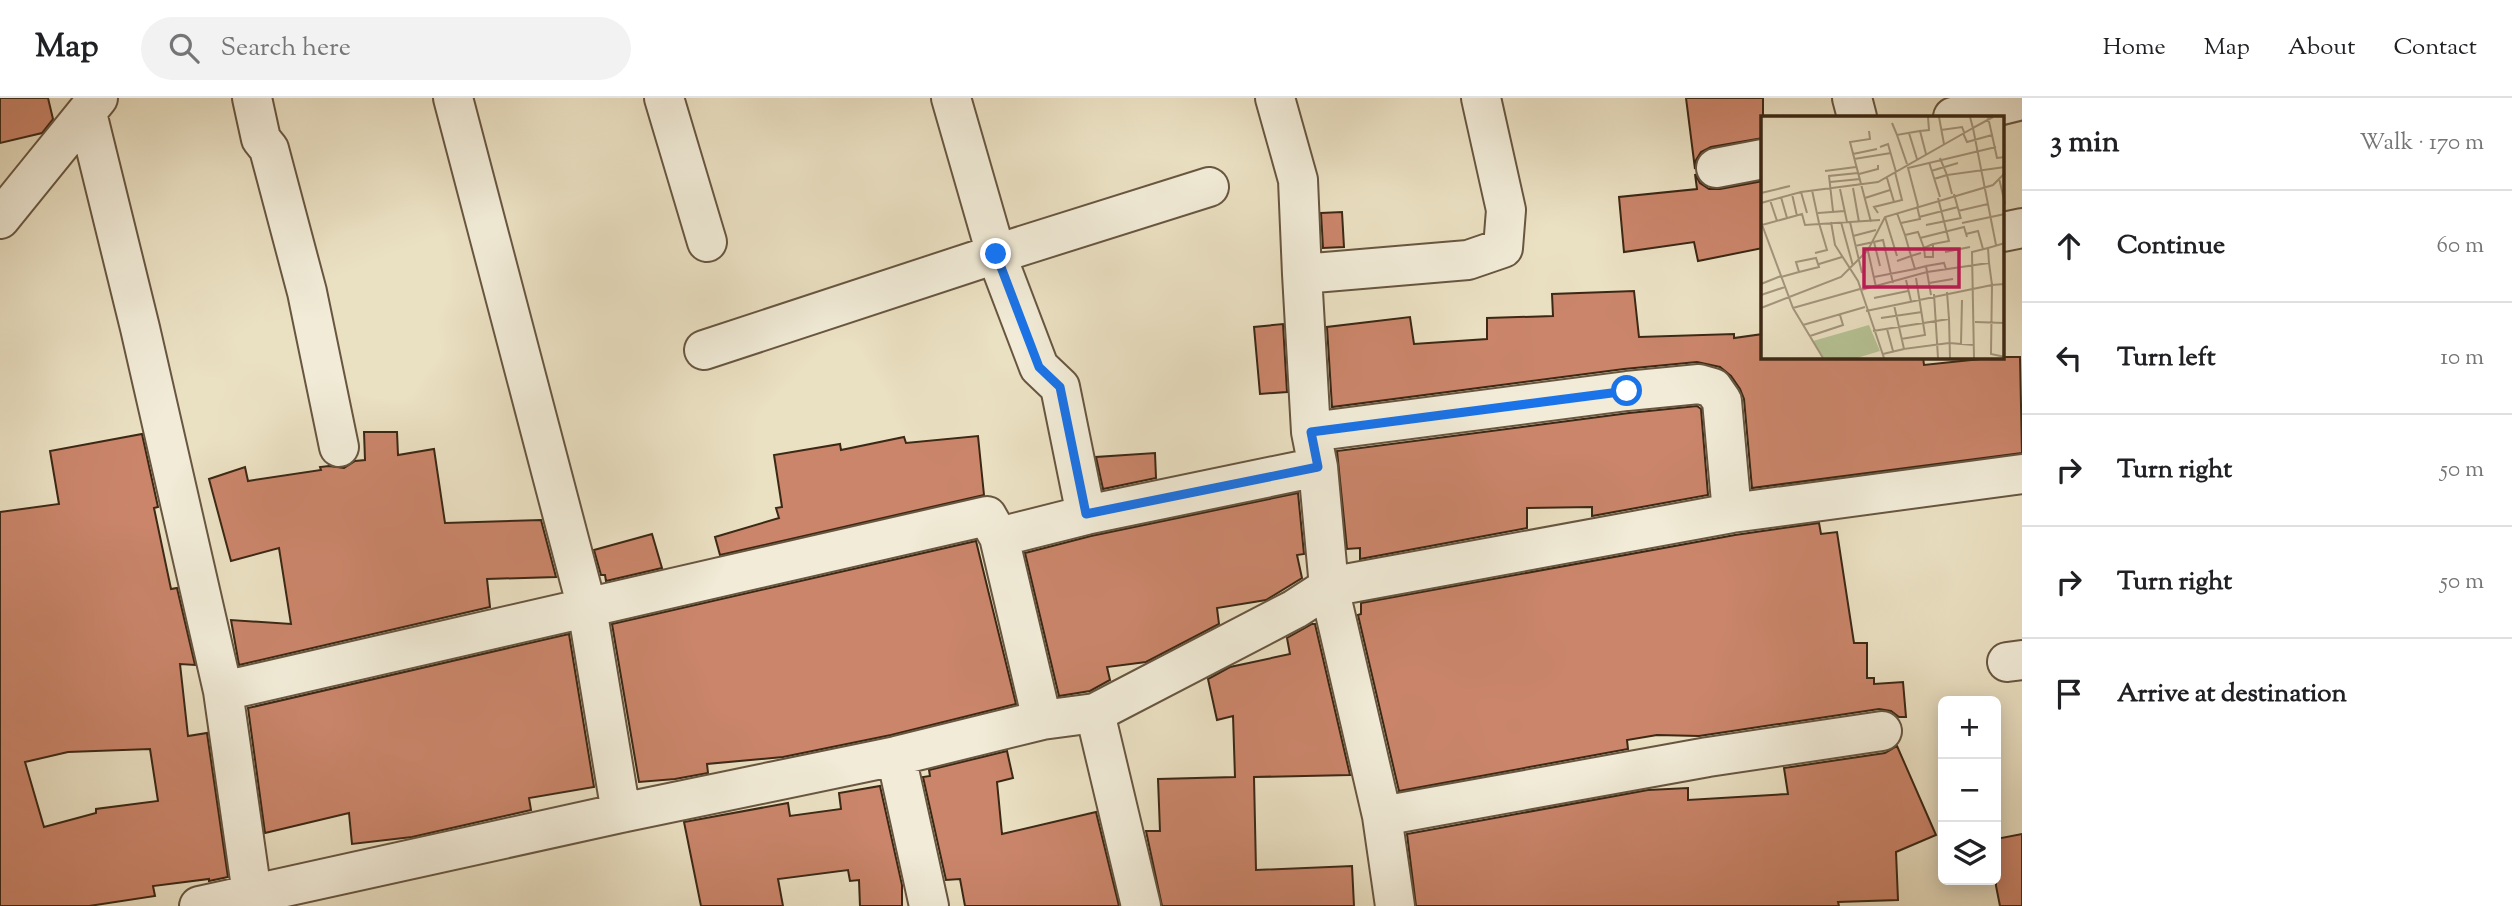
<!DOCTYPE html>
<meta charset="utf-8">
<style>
body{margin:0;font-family:"Sorts Mill Goudy",serif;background:#f2f2f2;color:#202124}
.controls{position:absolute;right:21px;bottom:21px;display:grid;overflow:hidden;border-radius:10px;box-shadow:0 4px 18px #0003}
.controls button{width:63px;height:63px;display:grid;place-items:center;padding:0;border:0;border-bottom:2px solid #e0e0e0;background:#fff;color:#202124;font:35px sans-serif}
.stop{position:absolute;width:21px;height:21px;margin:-16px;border:5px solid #1a73e8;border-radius:50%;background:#fff}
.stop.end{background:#1a73e8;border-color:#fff;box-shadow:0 2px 7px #0008}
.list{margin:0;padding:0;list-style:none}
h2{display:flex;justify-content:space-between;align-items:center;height:91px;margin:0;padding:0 28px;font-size:30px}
h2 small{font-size:23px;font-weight:400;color:#757577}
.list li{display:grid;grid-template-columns:46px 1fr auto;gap:21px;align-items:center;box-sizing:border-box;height:112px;padding:0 28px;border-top:2px solid #e0e0e0}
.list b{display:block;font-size:26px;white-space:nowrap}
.list em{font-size:23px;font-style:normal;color:#757577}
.icon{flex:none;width:38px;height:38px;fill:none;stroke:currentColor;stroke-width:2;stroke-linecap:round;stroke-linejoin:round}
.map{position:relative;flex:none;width:2022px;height:808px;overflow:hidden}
header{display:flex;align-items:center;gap:42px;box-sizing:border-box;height:98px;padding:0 35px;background:#fff;border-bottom:2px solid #e0e0e0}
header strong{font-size:33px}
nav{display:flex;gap:38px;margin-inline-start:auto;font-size:24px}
.search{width:490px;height:63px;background:#f2f2f2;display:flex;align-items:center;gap:18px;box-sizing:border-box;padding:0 24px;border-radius:38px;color:#757577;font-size:26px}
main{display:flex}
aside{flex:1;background:#fff}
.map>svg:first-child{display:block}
</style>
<header>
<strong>Map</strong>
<div class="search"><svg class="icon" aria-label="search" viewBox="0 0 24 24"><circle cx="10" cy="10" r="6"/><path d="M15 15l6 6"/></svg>Search here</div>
<nav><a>Home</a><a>Map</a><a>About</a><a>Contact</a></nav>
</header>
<main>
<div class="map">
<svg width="2022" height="808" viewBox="0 0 2022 808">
<rect width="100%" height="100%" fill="#eae0c2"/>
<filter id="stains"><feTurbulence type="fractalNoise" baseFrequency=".00286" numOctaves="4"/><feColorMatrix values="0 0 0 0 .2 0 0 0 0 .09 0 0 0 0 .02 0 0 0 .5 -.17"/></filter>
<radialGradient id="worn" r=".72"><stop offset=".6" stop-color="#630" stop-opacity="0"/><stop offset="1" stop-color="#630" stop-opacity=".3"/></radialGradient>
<!-- building -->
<path fill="#ca856a" stroke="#3c2815" stroke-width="2" fill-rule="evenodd" d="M0,0H48L53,21L42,35L0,45Z
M1686,0H1763V40L1711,49L1701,54L1696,62L1695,71Z
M1695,76L1700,85L1709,91H1720L1763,83V150L1698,163L1694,144L1624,154L1619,99L1697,91Z
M1342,114L1344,149L1323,150L1321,115Z
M1634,193L1639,239L1734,236V240L1763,236V259H1923L1924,267L1980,261V259H2020L2022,355L1752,390L1744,301L1740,291L1731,278L1720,269L1697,264L1624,271L1332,309L1327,229L1410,219L1414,246L1487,241V220L1553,218L1552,196Z
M1283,226L1287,294L1260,296L1254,229Z
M1697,308L1701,311L1708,397L1592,418V409L1527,410V430L1360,461V450L1347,451L1337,353L1629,315Z
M364,334H397L398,357L434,351L445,425L541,422L556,479L487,481L490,509L239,567L231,522L291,526L279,450L231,463L209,381L245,369L248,383L321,372L320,369L329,368L344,370L355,363L365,362Z
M142,336L158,409L154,410L171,491L177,490L195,567L180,566L188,638L207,635L228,779L209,783V781L153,788L155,798L89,808H0V414L59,406L50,353ZM150,651L158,703L96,711V715L44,729L25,664L68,654Z
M978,338L984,397L720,457L715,439L779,420L776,410L782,409L774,357L840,346L841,352L904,339L906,345Z
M1155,355L1156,380L1103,391L1096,359Z
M1298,395L1304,456L1297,457L1302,480L1266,502L1217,510L1219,526L1146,564L1107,569L1110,582L1090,593L1059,598L1025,455L1091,438Z
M1819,425L1821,436L1837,434L1854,545H1867V580H1874V586L1903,584L1906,619H1899L1891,613L1879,611L1699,638L1657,637L1627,642L1628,651L1399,693L1358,517L1361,516V505L1735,437Z
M652,436L662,470L606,483L605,477H601L594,452Z
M976,443L1016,606L891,637L783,659L707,666L708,675L675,681L639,684L612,526Z
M1312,526H1315L1350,677L1254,679L1256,772L1352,768L1354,808H1162L1146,733H1160L1158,681L1235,679L1233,618L1217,622L1208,581L1230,569L1290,556L1287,540Z
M569,536L594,689L529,700L531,712L412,739L352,746L349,715L265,735L248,610Z
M1897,648L1936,737L1896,754L1898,802L1838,804L1839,808H1416L1407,736L1648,692L1688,690V702L1788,696L1784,670L1885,655Z
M1007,653L1013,680L997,684L1002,736L1096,714L1119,808H965L960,781L946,782L923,679L930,678L929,672Z
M880,688L902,787V808H860L859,782L850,783L848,772L778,781L783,808H701L684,724L788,705L790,718L841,711L839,695Z
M2022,736V808H2000L1996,788V741Z"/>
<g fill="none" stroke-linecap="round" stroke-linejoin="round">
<defs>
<path id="minor" d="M252,0L261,41L269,51L307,194L339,349
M453,0L587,510L621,715
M664,0L707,144
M951,0L996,156L1209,89
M1275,0L1298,82L1302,176L1468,162L1503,150L1506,112L1481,0
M1852,0L1857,19
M87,15L140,230L223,593L252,796
M1953,19L2022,2
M1716,70L1763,61
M0,121L98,0
M2003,134L2022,130
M1302,176L1311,334
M704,252L996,156L1039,269L1060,289L1086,417L1318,369L1329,489L1382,718L1395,808
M1318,369L1311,334L1627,293L1699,286L1713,290L1722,303L1732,415
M999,439L1042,622
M2007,564L2022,562
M223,593L987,418L999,439L1086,417
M1095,615L1141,808
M896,658L929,808
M1382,718L1708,659L1882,633
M199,808L621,715L896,658L1042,622L1095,615L1295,511L1329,489L1732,415L2022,376"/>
</defs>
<!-- minor casing -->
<use href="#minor" stroke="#685640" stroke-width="42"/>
<!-- minor -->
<use href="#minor" stroke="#f1ebd7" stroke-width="38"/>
</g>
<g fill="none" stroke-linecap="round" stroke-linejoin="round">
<!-- route -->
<path stroke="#1a73e8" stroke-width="9" d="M996,156L1039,269L1060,289L1086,416L1318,369L1311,334L1627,293"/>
</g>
<!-- overview -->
<g transform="translate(1761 18)">
<rect width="243" height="243" fill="#eae0c2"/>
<path d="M108,209L119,235L96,242H63L52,225Z" fill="#b6c294"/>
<path fill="none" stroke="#a4967d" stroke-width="2" d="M178,1L183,28M209,1L212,12L232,1M131,7L136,19L159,15L165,38M180,14L201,11L203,16M108,15L109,23L89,26L110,106M159,15L168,14L167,1M148,17L156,43M202,17L206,26L231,19L227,1M136,19L146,48M231,19L236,42L244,41M119,31L127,28L135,56M92,38L116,33M93,43L130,37M168,46L179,81M64,55L95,51M170,55L197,47M98,58L117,53V49M126,62L133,86M238,62L244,88M173,63L186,59L179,42M69,66L99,63M92,72L98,106M79,73L86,106M51,74L58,107M40,76L46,97M0,77L29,70M31,78L36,100M191,78L186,59L244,51M193,78L200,103M20,81L26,102M104,82L129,74M9,84L16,105M0,87L40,76L117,66L212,12L235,129M157,90L147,52L235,31M72,95L68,60L97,57M197,95L227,88M57,97L84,95M117,97L113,91L141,84L134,56M136,97L144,119L157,116L163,132L172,128M124,101L136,140M158,101L197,91M0,106L32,192L62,242M70,106L74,129L97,165L123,242M80,106L92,150M89,106L101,157M140,107L159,103L156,90M201,107L244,98M1,109L41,98L44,109L119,104M165,109L200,102M205,118L217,115L222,133M144,119L150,140L160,137M92,120L115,114M159,122L203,111L206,121M113,126L119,150M94,130L122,124L132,167M163,132L164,141H172V128L188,125L177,82M107,135L115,171M184,136L209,131M54,137L66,134L58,107M136,145L150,140L154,153L165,150L170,179M228,147L227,132L244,127M58,148L81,141M165,150L183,147L185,153M20,161L38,156L35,146L55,142L58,151L38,156M113,161L154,153M145,164L150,185M168,167L192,163M0,168L20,160M100,174L166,156L228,147L231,169L244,168M186,176L188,203M173,178L177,242M0,179L24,171M113,182L147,175M133,189L143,233L188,227L213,229M0,192L80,161L107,134L124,101L232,69L244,57M32,192L99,173M105,195L231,169L230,238L244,241M120,202L161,196M214,206L244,207M42,209L104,191M126,213L132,235M112,215L188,203L189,242M49,220L82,209L79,199M140,223L164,219L155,162M200,228L201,184M122,238L143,233M213,242L211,136L227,132"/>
<path fill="#c2185b" fill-opacity="0.15" stroke="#c2185b" stroke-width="3.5" d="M103,133H198V171H103Z"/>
<rect width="243" height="243" fill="none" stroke="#3c2815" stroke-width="3.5"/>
</g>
<rect width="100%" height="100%" filter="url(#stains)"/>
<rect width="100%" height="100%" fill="url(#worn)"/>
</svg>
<div class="controls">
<button>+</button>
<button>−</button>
<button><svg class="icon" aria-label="layers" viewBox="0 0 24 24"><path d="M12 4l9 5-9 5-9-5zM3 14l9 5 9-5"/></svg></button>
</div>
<div class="stop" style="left:1627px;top:293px"></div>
<div class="stop end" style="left:996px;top:156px"></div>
</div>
<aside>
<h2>3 min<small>Walk · 170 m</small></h2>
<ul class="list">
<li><svg class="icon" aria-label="ahead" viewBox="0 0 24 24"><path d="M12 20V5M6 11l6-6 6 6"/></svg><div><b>Continue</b></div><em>60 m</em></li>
<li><svg class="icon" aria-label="left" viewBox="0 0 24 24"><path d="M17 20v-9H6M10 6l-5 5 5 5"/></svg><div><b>Turn left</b></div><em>10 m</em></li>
<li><svg class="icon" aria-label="right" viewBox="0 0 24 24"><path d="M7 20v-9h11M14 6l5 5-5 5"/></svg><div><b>Turn right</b></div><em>50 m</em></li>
<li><svg class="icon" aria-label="right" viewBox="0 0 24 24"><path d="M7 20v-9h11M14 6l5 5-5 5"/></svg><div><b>Turn right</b></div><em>50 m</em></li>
<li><svg class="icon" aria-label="arrive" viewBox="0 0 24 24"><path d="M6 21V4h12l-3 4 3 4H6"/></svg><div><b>Arrive at destination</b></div></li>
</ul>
</aside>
</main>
